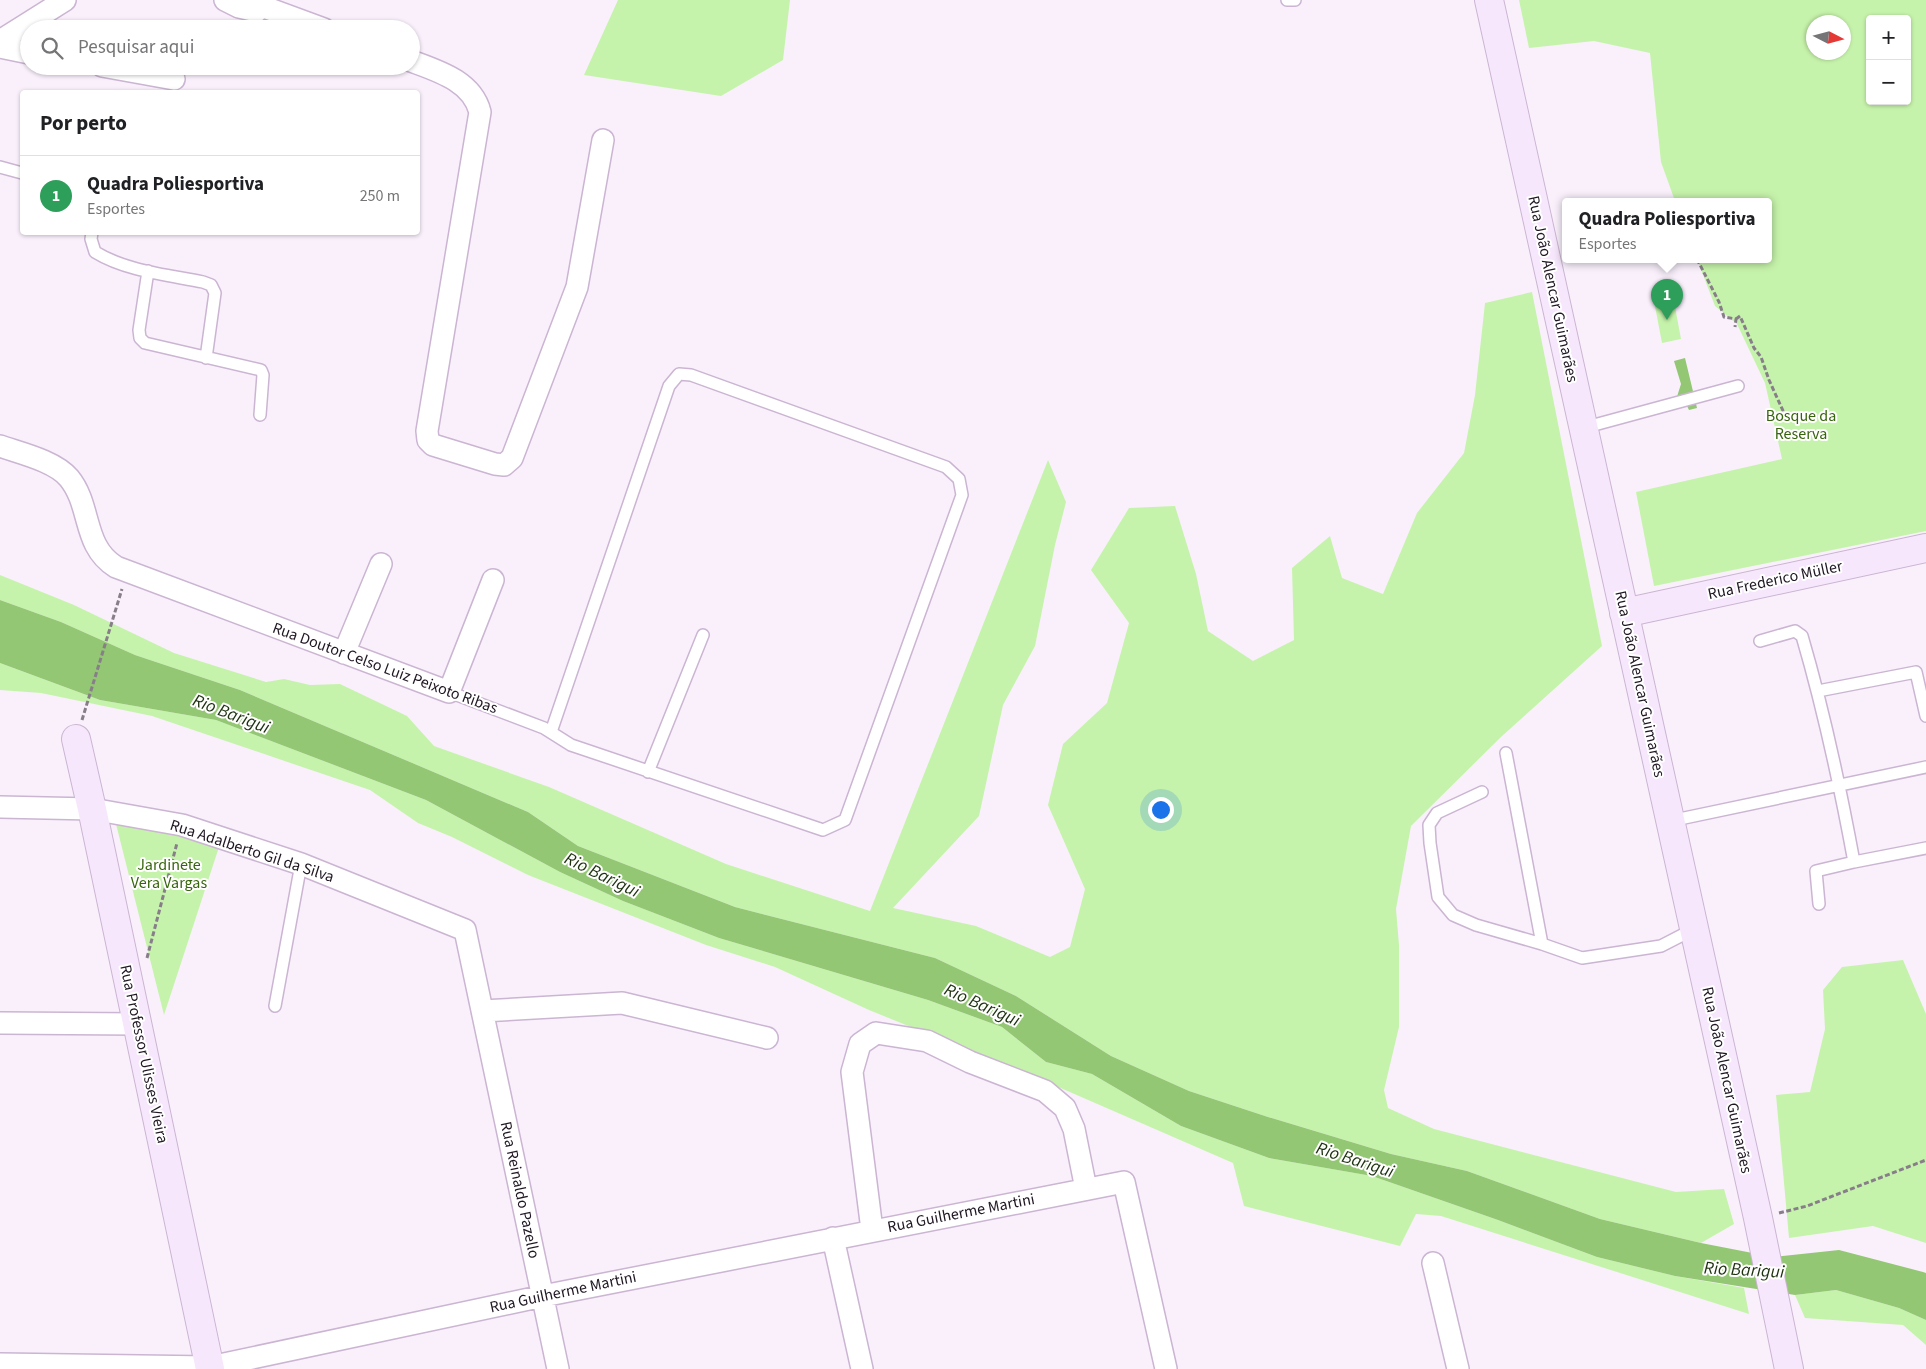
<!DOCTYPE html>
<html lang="pt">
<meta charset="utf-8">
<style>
body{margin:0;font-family:"Source Sans 3",sans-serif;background:#f6f6f6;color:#202124}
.controls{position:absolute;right:15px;top:15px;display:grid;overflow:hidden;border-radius:5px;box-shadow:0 1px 4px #0004}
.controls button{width:45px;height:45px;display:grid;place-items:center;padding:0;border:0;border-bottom:1px solid #e0e0e0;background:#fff;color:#202124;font:25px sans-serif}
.compass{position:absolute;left:1806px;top:15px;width:45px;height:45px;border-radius:50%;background:#fff;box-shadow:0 1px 4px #0004;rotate:96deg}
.you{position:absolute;left:1160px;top:809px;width:18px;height:18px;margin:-12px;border:4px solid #fff;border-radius:50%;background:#1a73e8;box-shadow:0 0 0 8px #1a73e833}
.badge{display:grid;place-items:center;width:32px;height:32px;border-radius:50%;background:#3f7605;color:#fff;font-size:16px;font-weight:700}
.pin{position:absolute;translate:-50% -41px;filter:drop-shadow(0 1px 2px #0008)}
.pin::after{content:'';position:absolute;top:26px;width:18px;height:15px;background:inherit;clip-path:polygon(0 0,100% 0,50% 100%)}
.popup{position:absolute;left:1562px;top:198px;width:210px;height:65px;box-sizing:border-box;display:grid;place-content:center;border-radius:5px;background:#fff;filter:drop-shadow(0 1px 4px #0005);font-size:16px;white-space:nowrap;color:#757577}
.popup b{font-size:19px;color:#202124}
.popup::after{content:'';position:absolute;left:50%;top:100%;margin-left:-10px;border:10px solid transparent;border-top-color:#fff}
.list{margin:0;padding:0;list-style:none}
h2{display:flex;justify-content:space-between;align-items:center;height:65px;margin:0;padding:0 20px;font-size:21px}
h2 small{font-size:16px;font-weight:400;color:#757577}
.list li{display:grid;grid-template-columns:32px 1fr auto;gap:15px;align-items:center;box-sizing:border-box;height:80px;padding:0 20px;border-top:1px solid #e0e0e0}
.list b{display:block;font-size:19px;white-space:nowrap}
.list p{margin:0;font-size:16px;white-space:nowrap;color:#757577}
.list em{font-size:16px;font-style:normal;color:#757577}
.icon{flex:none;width:28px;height:28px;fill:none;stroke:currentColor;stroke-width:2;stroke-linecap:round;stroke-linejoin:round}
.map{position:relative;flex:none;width:1926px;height:1369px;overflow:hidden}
.search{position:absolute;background:#fff;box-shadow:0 1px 4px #0004;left:20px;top:20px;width:400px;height:55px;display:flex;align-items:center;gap:12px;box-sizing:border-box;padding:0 18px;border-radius:28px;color:#757577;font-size:19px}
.panel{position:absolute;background:#fff;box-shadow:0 1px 4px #0004;left:20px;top:90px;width:400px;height:145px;border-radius:5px}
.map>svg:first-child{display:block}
</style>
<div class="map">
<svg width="1926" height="1369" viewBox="0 0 1926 1369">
<rect width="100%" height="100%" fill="#f9f0fc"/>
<!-- green -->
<path fill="#c6f3ab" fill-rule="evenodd" d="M618,0H790L783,60L721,96L584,75Z
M1519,0H1926V531L1654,586L1636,492L1782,459L1765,383L1737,324L1715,306L1697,259H1768V201H1675L1661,162L1650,53L1594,41L1529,48ZM1870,19H1907V101H1870ZM1844,22V52H1814V22Z
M1532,292L1602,646L1501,737L1411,826L1396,909L1399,945V1027L1384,1090L1388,1108L1434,1129L1676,1192L1724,1189L1734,1224L1701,1243L1600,1219L1467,1171L1391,1154L1268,1117L1189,1091L1111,1056L1016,996L935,958L735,907L578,846L528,812L240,690L135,655L61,622L0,600V575L74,605L174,653L266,682L284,679L310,685L340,684L407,716L434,746L549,787L726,864L870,911L1048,460L1066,502L1055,545L1035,646L1003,705L979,816L893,908L976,926L1050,957L1070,947L1085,889L1048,805L1063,744L1107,703L1129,623L1091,570L1129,508L1175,506L1196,574L1208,631L1253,661L1294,640L1292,568L1330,536L1342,578L1383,594L1417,513L1464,453L1475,395L1485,303Z
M1673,296L1681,339L1662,343L1654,301Z
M0,663L100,700L216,720L426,800L560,872L623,901L719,938L928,1000L1002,1027L1046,1062L1092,1074L1181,1126L1269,1158L1372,1176L1498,1220L1597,1257L1675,1276L1744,1288L1749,1314L1441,1216L1416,1214L1400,1246L1244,1206L1233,1163L1056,1086L869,1010L775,967L706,945L528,875L452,837L418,823L370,790L152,716L41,693L0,690Z
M116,824L220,844L164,1015Z
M1903,960L1926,1014V1243L1873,1226L1789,1238L1776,1095L1810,1092L1825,1029L1823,990L1842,967Z
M1836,1290L1899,1308L1926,1320V1345L1903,1325L1805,1318L1795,1295Z"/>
<!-- water -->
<path fill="#93c773" d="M1685,358L1697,408L1689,410L1687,406L1675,403L1681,384L1674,361Z
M0,600L61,622L135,655L240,690L528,812L578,846L735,907L935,958L1016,996L1111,1056L1189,1091L1268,1117L1391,1154L1467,1171L1600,1219L1701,1243L1773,1257L1839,1250L1923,1272L1926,1273V1320L1899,1308L1836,1290L1795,1295L1675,1276L1597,1257L1498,1220L1372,1176L1269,1158L1181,1126L1092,1074L1046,1062L1002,1027L928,1000L719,938L623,901L560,872L426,800L216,720L100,700L0,663Z"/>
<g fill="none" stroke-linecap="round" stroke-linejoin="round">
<defs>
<path id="lane" d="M1287,0H1295
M0,167L22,173
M92,232L91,239L95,252C126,271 168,275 203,282L211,285L215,293L206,358
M148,271L139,330L140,338L145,343L261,370L263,375L260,415
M1583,428L1738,386
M1760,641L1795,631L1802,636C1824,711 1840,786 1854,862L1816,871L1819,904
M1818,691L1916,672L1926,716
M449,692L544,728L571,745L823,830L845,820L962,495L959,479L946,467L691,375L679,374L669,386L551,732
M1506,753L1542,944
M648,772L703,635
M1482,792L1437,813L1429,825L1430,843L1438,897L1453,915L1476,925L1542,944L1582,958L1661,946L1694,929
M1670,821L1926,767
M1854,862L1926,848
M275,1006L301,864"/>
<path id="street" d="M225,0L239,7L257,11
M245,0L324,29
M0,41L65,0
M0,47L29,53
M411,61C438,71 472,81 480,112L427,431L428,440L433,445L495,464L504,465L512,458L577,287L603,140
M102,66L174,79
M0,446C20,453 55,461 69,478C92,506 82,546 116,567L449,692L493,580
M344,653L381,564
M0,807L92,809L182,825L301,864L465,930L558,1369
M482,1011L622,1003L767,1038
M0,1023L138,1024
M872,1230L852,1072L860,1044L876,1033L927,1041L970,1062L1045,1091L1065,1108L1074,1129L1086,1189
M833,1238L862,1369
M1433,1263L1458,1369
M0,1364L210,1367L543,1296L1124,1182L1166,1369"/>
<path id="secondary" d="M1489,0L1758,1218L1789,1369
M1624,613L1926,548
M76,739L92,809L210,1369"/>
</defs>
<!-- lane casing -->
<use href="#lane" stroke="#cbb5d2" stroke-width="14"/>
<!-- street casing -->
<use href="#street" stroke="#cbb5d2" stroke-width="24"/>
<!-- secondary casing -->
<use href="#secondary" stroke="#cbb5d2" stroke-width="30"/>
<!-- path -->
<path stroke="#877e8a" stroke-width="3" stroke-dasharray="5 2.5" stroke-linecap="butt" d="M1697,259L1719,302L1724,317L1736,319L1735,327
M1736,319L1740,316L1754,348L1761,357L1769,380L1784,413
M82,720L122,589
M147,958L177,843
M1779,1213L1807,1206L1926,1160"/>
<!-- lane -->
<use href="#lane" stroke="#fff" stroke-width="11"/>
<!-- street -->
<use href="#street" stroke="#fff" stroke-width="21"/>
<!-- secondary -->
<use href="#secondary" stroke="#f7e7fc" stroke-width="28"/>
</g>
<g text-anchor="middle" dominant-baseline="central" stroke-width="4" stroke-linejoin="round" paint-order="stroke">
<!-- street labels -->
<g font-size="16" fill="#1f1722" stroke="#fff">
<text transform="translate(1553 289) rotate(78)">Rua João Alencar Guimarães</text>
<text transform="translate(1775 580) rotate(-12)">Rua Frederico Müller</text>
<text transform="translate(385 668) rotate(20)">Rua Doutor Celso Luiz Peixoto Ribas</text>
<text transform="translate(1640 684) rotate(78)">Rua João Alencar Guimarães</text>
<text transform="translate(252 851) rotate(18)">Rua Adalberto Gil da Silva</text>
<text transform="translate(144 1054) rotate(78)">Rua Professor Ulisses Vieira</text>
<text transform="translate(1727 1080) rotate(78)">Rua João Alencar Guimarães</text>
<text transform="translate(520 1190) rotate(78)">Rua Reinaldo Pazello</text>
<text transform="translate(961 1213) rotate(-11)">Rua Guilherme Martini</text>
<text transform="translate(563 1292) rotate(-12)">Rua Guilherme Martini</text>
</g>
<!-- park labels -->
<g font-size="16" fill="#37650d" stroke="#fff">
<text x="1801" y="416">Bosque da<tspan x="1801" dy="18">Reserva</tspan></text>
<text x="169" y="865">Jardinete<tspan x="169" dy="18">Vera Vargas</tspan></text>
</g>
<!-- water labels -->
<g font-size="18" font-style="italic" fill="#1d310f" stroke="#fff">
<text transform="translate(231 714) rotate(21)">Rio Barigui</text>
<text transform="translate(602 875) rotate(26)">Rio Barigui</text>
<text transform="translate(982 1005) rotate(24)">Rio Barigui</text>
<text transform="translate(1355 1160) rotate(18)">Rio Barigui</text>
<text transform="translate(1744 1270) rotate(3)">Rio Barigui</text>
</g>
</g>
</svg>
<div class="controls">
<button>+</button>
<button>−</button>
</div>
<svg class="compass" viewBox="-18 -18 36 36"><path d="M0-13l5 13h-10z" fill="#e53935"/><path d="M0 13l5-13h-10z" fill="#757577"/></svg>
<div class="you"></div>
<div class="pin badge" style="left:1667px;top:320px;background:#2e9e5b">1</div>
<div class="popup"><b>Quadra Poliesportiva</b>Esportes</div>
<div class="search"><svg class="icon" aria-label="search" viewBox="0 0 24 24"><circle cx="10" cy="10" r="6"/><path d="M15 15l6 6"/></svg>Pesquisar aqui</div>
<section class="panel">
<h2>Por perto<small></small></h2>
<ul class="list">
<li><span class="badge" style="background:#2e9e5b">1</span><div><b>Quadra Poliesportiva</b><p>Esportes</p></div><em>250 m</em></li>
</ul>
</section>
</div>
